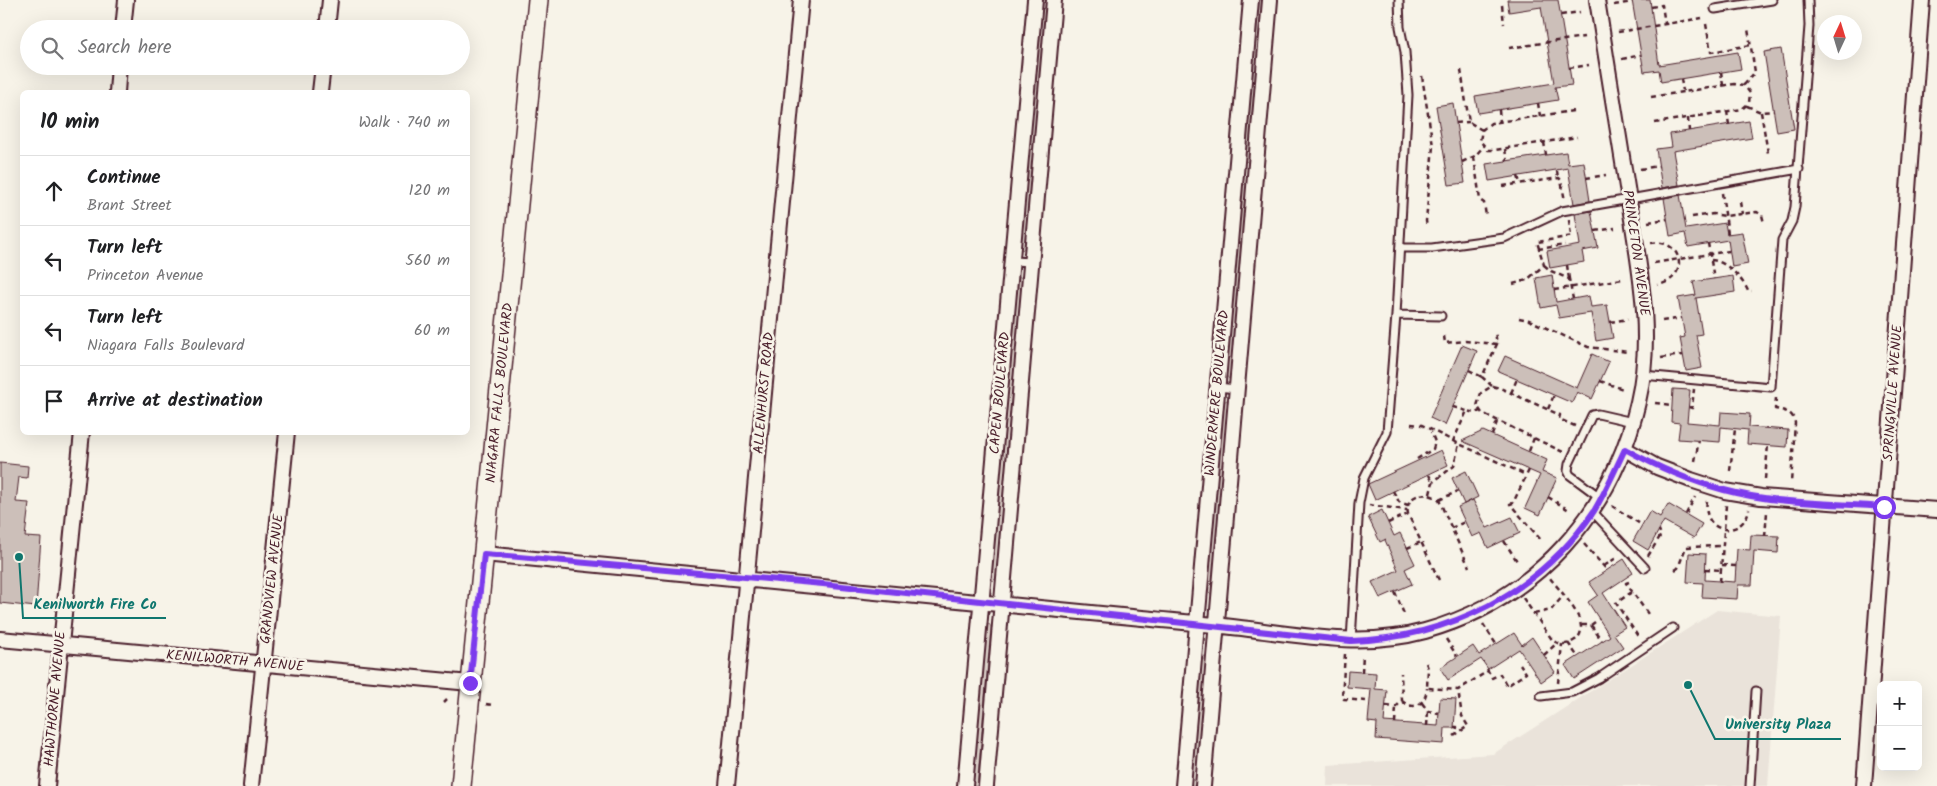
<!DOCTYPE html>
<meta charset="utf-8">
<style>
body{margin:0;font-family:Kalam,sans-serif;background:#f6f6f6;color:#202124}
.controls{position:absolute;right:15px;bottom:15px;display:grid;overflow:hidden;border-radius:8px;box-shadow:0 5px 20px #0002}
.controls button{width:45px;height:45px;display:grid;place-items:center;padding:0;border:0;border-bottom:1px solid #e0e0e0;background:#fff;color:#202124;font:25px sans-serif}
.compass{position:absolute;left:1817px;top:15px;width:45px;height:45px;border-radius:50%;background:#fff;box-shadow:0 5px 20px #0002;rotate:4deg}
.stop{position:absolute;width:15px;height:15px;margin:-11px;border:4px solid #7c3aed;border-radius:50%;background:#fff}
.stop.end{background:#7c3aed;border-color:#fff;box-shadow:0 1px 5px #0008}
.list{margin:0;padding:0;list-style:none}
h2{display:flex;justify-content:space-between;align-items:center;height:65px;margin:0;padding:0 20px;font-size:21px}
h2 small{font-size:16px;font-weight:400;color:#757577}
.list li{display:grid;grid-template-columns:32px 1fr auto;gap:15px;align-items:center;box-sizing:border-box;height:70px;padding:0 20px;border-top:1px solid #e0e0e0}
.list b{display:block;font-size:19px;white-space:nowrap}
.list p{margin:0;font-size:16px;white-space:nowrap;color:#757577}
.list em{font-size:16px;font-style:normal;color:#757577}
.icon{flex:none;width:28px;height:28px;fill:none;stroke:currentColor;stroke-width:2;stroke-linecap:round;stroke-linejoin:round}
.map{position:relative;flex:none;width:1937px;height:786px;overflow:hidden}
.search{position:absolute;background:#fff;box-shadow:0 5px 20px #0002;left:20px;top:20px;width:450px;height:55px;display:flex;align-items:center;gap:12px;box-sizing:border-box;padding:0 18px;border-radius:28px;color:#757577;font-size:19px}
.panel{position:absolute;background:#fff;box-shadow:0 5px 20px #0002;left:20px;top:90px;width:450px;height:345px;border-radius:8px}
.map>svg:first-child{display:block}
</style>
<div class="map">
<svg width="1937" height="786" viewBox="0 0 1937 786">
<rect width="100%" height="100%" fill="#f7f3e8"/>
<filter id="ink" filterUnits="userSpaceOnUse"><feTurbulence type="fractalNoise" baseFrequency=".02" numOctaves="2"/><feDisplacementMap in="SourceGraphic" scale="10" xChannelSelector="R" yChannelSelector="G"/><feConvolveMatrix kernelMatrix="1 2 1 2 8 2 1 2 1" color-interpolation-filters="sRGB"/></filter>
<g filter="url(#ink)">
<!-- built -->
<path fill="#eae3da" d="M1717,610L1781,616L1768,786H1327L1328,765L1493,754Z"/>
<!-- green -->
<path fill="#ded4cc" stroke="#947a7c" d="M1041,0H1047L1024,248L1022,250L1019,248Z
M1258,0H1267L1250,162L1248,163L1244,159Z
M1246,183L1249,185L1232,378L1229,379L1225,374L1242,187Z
M1018,276L1022,278L996,578L993,581L990,578Z
M1227,400L1230,401L1213,594H1210L1206,590L1222,403Z
M989,624L991,627L977,786H972L986,626Z
M1204,656L1207,657L1197,786H1188L1201,657Z"/>
<!-- building -->
<path fill="#ccbfb9" stroke="#4a1f2b" d="M1507,0H1558L1572,85L1555,87L1558,100L1478,113L1475,96L1554,83L1541,7L1509,12Z
M1632,0H1650L1659,65L1738,52L1741,69L1661,82L1659,70L1644,72Z
M1781,49L1794,129L1777,132L1764,52Z
M1453,103L1465,183L1449,185L1436,106Z
M1749,121L1752,138L1673,151L1679,185L1662,188L1656,149L1672,147L1670,134Z
M1566,152L1568,164L1584,162L1590,201L1574,204L1568,168L1489,181L1486,164Z
M1680,195L1686,229L1725,223L1727,234L1742,232L1748,264L1732,267L1728,240L1688,247L1685,233L1670,236L1664,198Z
M1591,211L1598,248L1582,251L1584,262L1550,268L1547,251L1580,245L1575,214Z
M1552,275L1556,302L1589,296L1591,307L1607,305L1613,338L1596,341L1591,313L1559,318L1556,305L1541,308L1536,278Z
M1733,276L1735,292L1696,298L1702,334L1696,335L1702,368L1686,371L1680,338L1685,337L1678,298L1696,295L1693,282Z
M1462,345L1477,351L1445,425L1430,418Z
M1592,354L1609,362L1592,399L1577,392L1572,403L1498,371L1505,356L1577,388Z
M1673,389L1690,390L1687,422L1720,425L1721,412L1750,414L1749,427L1788,430L1787,447L1747,444L1748,430L1721,427L1720,442L1678,439L1680,423L1671,422Z
M1483,431L1547,460L1542,472L1557,478L1540,515L1525,508L1540,475L1462,441Z
M1441,450L1448,465L1375,500L1368,484Z
M0,463L28,466L27,478L19,477L16,502L29,503L25,537L41,538L36,607L0,603Z
M1466,471L1478,497L1464,504L1452,478Z
M1473,500L1487,528L1512,517L1520,533L1488,548L1481,533L1472,537L1458,507Z
M1668,504L1702,524L1694,538L1664,521L1648,550L1633,541L1650,511L1660,517Z
M1382,510L1394,536L1400,533L1415,564L1405,569L1412,584L1380,598L1372,582L1398,570L1385,540L1386,539L1380,542L1368,517Z
M1751,535L1779,536L1778,553L1754,551L1752,585H1738L1737,599L1702,597L1703,583L1687,582L1689,553L1706,554L1705,580L1735,582L1737,549L1750,550Z
M1624,559L1633,573L1603,593L1625,627L1614,634L1623,647L1574,679L1565,665L1610,636L1588,602L1598,595L1589,582Z
M1514,633L1522,645L1532,637L1555,672L1541,682L1519,649L1488,669L1481,659L1448,680L1440,668L1473,646L1479,655Z
M1348,671L1376,673L1375,689L1387,690L1384,722L1438,726L1440,698L1456,699L1454,728H1445L1444,744L1376,739L1377,723L1368,722L1371,689L1347,687Z"/>
<g fill="none" stroke-linecap="round" stroke-linejoin="round">
<defs>
<path id="service" d="M1715,9L1772,0
M1400,248H1432L1504,238L1562,211L1799,169
M1012,261L1032,262
M1396,315L1408,95L1405,52L1400,27L1399,0
M1643,375L1771,387L1782,240L1792,221L1795,207L1809,26L1808,0
M1217,387L1237,389
M1601,498L1570,475L1568,471L1569,464L1592,415L1598,414L1633,422
M1593,512L1645,568
M1351,641L1359,503L1364,478L1387,432L1396,315L1441,316
M1541,696L1572,692L1599,678L1673,628
M1750,786L1756,691"/>
<path id="minor" d="M123,29L126,0
M327,29L330,0
M117,92L119,66
M320,92L323,66
M1625,449L1657,467L1691,480L1725,491L1761,497L1937,510
M484,554C700,573 916,595 1132,617C1171,621 1210,624 1249,629C1309,637 1367,647 1425,631C1536,600 1613,512 1638,402C1654,334 1639,267 1629,200C1618,134 1608,67 1597,0
M0,639L470,683
M47,786L82,432
M251,786L287,432
M727,786L801,0
M965,786L1035,0
M986,786L1054,0
M1183,786L1251,0
M1203,786L1270,0
M1864,786L1922,0"/>
<g id="secondary">
<path id="s1" d="M461,786L538,0"/>
</g>
</defs>
<!-- service casing -->
<use href="#service" stroke="#4a1f2b" stroke-width="11"/>
<!-- minor casing -->
<use href="#minor" stroke="#4a1f2b" stroke-width="18"/>
<!-- secondary casing -->
<use href="#secondary" stroke="#4a1f2b" stroke-width="22"/>
<!-- path -->
<path stroke="#4a1f2b" stroke-width="2.5" stroke-dasharray="5 4" stroke-linecap="butt" d="M1502,5L1504,24
M1614,5L1632,2
M1651,7L1662,5L1665,24
M1561,15L1580,12
M1706,24L1711,52L1751,45
M1618,32L1702,18
M1509,48L1584,37
M1622,59L1641,55
M1569,68L1589,65
M1461,70L1469,122L1482,130
M1721,72L1723,85
M1422,76L1433,146L1426,221L1427,227
M1681,79L1683,91
M1744,85L1755,72L1748,29
M1651,97L1734,84L1744,85L1750,93L1749,103L1742,109L1655,123
M1538,103L1540,116
M1747,106L1761,112L1774,111
M1499,110L1500,122
M1573,111L1491,123L1482,130L1480,141L1488,150H1495L1577,137
M1727,111L1729,125
M1761,112L1768,153
M1688,118L1689,131
M1456,123L1469,122
M1544,142L1546,155
M1505,149L1507,161
M1474,157L1480,200L1484,203L1486,216
M1462,162L1475,156L1483,147
M1640,169L1659,166
M1557,171L1558,178
M1518,176L1520,183
M1586,178L1606,175
M1503,186L1559,178L1561,180L1565,201
M1722,193L1728,234
M1740,202L1742,214
M1692,217L1713,214L1725,216L1757,212L1762,215L1764,223
M1569,220L1571,236
M1648,222L1667,219
M1595,231L1615,228
M1651,243C1684,238 1690,280 1657,285
M1708,243L1714,279
M1538,249L1565,245
M1711,260C1725,260 1743,279 1748,291H1752
M1654,263L1729,251
M1544,265L1551,271L1569,279L1573,299
M1567,265L1569,279
M1513,284L1527,280L1544,265L1537,242L1573,236
M1554,290L1623,279
M1519,318L1529,320L1588,347L1628,352
M1662,321L1682,318
M1610,322L1628,319
M1444,336L1445,343L1465,341L1497,344
M1661,358L1683,355
M1469,370L1482,377
M1600,381L1623,389
M1492,386L1482,377L1497,344L1495,332
M1511,393L1517,379
M1776,398L1775,409C1786,411 1793,412 1795,423L1791,483
M1655,403L1672,405
M1453,407L1467,411
M1689,407L1692,408L1694,389
M1548,409L1554,395
M1411,424L1422,425L1453,441L1467,411L1475,413L1480,411
M1492,435L1497,422
M1453,441L1526,475
M1529,451L1534,438
M1563,452L1482,413L1477,406L1481,393L1492,386L1500,388L1560,415L1559,419L1575,426
M1417,459L1433,449L1435,442L1431,432
M1695,461L1699,440
M1529,470L1513,503L1510,504L1541,540
M1730,471L1735,429
M1429,475L1433,482
M1765,479L1768,445
M1393,491L1399,502L1408,505
M1430,494L1433,482L1454,466L1459,444
M1548,497L1569,510
M1439,500L1458,491
M1707,501C1701,535 1744,539 1749,509
M1369,505L1407,510
M1612,506L1642,525
M1686,514L1695,497
M1388,523L1408,514
M1451,528L1465,522
M1765,536L1767,512
M1504,541L1517,561
M1584,544L1607,570
M1407,548L1421,542
M1648,556L1661,535L1659,530
M1722,565L1736,566
M1604,566L1619,556
M1705,569L1721,570
M1675,570L1678,568L1686,547L1723,546
M1439,580L1408,514C1404,495 1426,489 1439,500L1469,567
M1629,582L1626,583L1648,614
M1720,582L1726,505
M1395,592L1404,614
M1632,592L1616,603L1639,638
M1523,598L1553,641C1561,645 1568,645 1575,640C1595,626 1560,591 1550,578
M1534,614L1551,610L1563,596
M1483,624L1496,644
M1582,625H1591L1599,619
M1591,625L1602,641
M1446,639L1457,656
M1568,643L1578,657
M1345,654L1342,697L1344,699L1367,701
M1544,655L1557,643
M1426,663L1428,668L1427,688L1458,690L1488,671
M1487,669L1492,678L1500,674L1507,686L1526,673L1520,664
M1362,672L1363,654
M1558,683L1562,644
M1402,701C1415,712 1426,703 1427,688
M444,702L447,699
M1422,703L1428,711L1439,713
M486,704L492,705
M1386,706L1396,707L1402,701L1401,673
M1395,723L1396,707
M1427,726L1428,711
M1454,727H1457L1456,733
M1454,736L1468,726L1462,716L1458,690"/>
<!-- service -->
<use href="#service" stroke="#f7f3e8" stroke-width="7"/>
<!-- minor -->
<use href="#minor" stroke="#f7f3e8" stroke-width="14"/>
<!-- secondary -->
<use href="#secondary" stroke="#f7f3e8" stroke-width="19"/>
</g>
</g>
<g fill="none" stroke-linecap="round" stroke-linejoin="round" filter="url(#ink)">
<!-- route -->
<path stroke="#7c3aed" stroke-width="6" d="M470,683L484,554L823,584L1351,641C1448,638 1539,593 1594,511C1606,491 1615,470 1625,449C1657,467 1689,481 1724,490C1775,504 1832,503 1884,507"/>
</g>
<g text-anchor="middle" dominant-baseline="central" stroke-width="5" stroke-linejoin="round" paint-order="stroke">
<!-- street labels -->
<g font-size="14" fill="#4a1f2b" stroke="#f7f3e8">
<text transform="translate(1636 253) rotate(82)">PRINCETON AVENUE</text>
<text stroke="none"><textPath href="#s1" startOffset="395">NIAGARA FALLS BOULEVARD</textPath></text>
<text transform="translate(764 393) rotate(-85)">ALLENHURST ROAD</text>
<text transform="translate(1000 393) rotate(-85)">CAPEN BOULEVARD</text>
<text transform="translate(1217 393) rotate(-85)">WINDERMERE BOULEVARD</text>
<text transform="translate(1893 393) rotate(-86)">SPRINGVILLE AVENUE</text>
<text transform="translate(272 579) rotate(-84)">GRANDVIEW AVENUE</text>
<text transform="translate(235 661) rotate(5)">KENILWORTH AVENUE</text>
<text transform="translate(55 699) rotate(-85)">HAWTHORNE AVENUE</text>
</g>
</g>
<!-- callouts -->
<path fill="none" stroke="#0f766e" stroke-width="2" d="M19 557L23 618H166M1688 685L1715 739H1841"/>
<g fill="#0f766e" stroke="#f7f3e8" stroke-width="2">
<circle cx="19" cy="557" r="5"/>
<circle cx="1688" cy="685" r="5"/>
</g>
<g font-size="15" text-anchor="middle" font-weight="bold" fill="#0f766e" stroke="#f7f3e8" stroke-width="5" stroke-linejoin="round" paint-order="stroke">
<text x="95" y="609">Kenilworth Fire Co</text>
<text x="1778" y="729">University Plaza</text>
</g>
</svg>
<div class="controls">
<button>+</button>
<button>−</button>
</div>
<svg class="compass" viewBox="-18 -18 36 36"><path d="M0-13l5 13h-10z" fill="#e53935"/><path d="M0 13l5-13h-10z" fill="#757577"/></svg>
<div class="stop" style="left:1884px;top:507px"></div>
<div class="stop end" style="left:470px;top:683px"></div>
<div class="search"><svg class="icon" aria-label="search" viewBox="0 0 24 24"><circle cx="10" cy="10" r="6"/><path d="M15 15l6 6"/></svg>Search here</div>
<section class="panel">
<h2>10 min<small>Walk · 740 m</small></h2>
<ul class="list">
<li><svg class="icon" aria-label="ahead" viewBox="0 0 24 24"><path d="M12 20V5M6 11l6-6 6 6"/></svg><div><b>Continue</b><p>Brant Street</p></div><em>120 m</em></li>
<li><svg class="icon" aria-label="left" viewBox="0 0 24 24"><path d="M17 20v-9H6M10 6l-5 5 5 5"/></svg><div><b>Turn left</b><p>Princeton Avenue</p></div><em>560 m</em></li>
<li><svg class="icon" aria-label="left" viewBox="0 0 24 24"><path d="M17 20v-9H6M10 6l-5 5 5 5"/></svg><div><b>Turn left</b><p>Niagara Falls Boulevard</p></div><em>60 m</em></li>
<li><svg class="icon" aria-label="arrive" viewBox="0 0 24 24"><path d="M6 21V4h12l-3 4 3 4H6"/></svg><div><b>Arrive at destination</b></div></li>
</ul>
</section>
</div>
